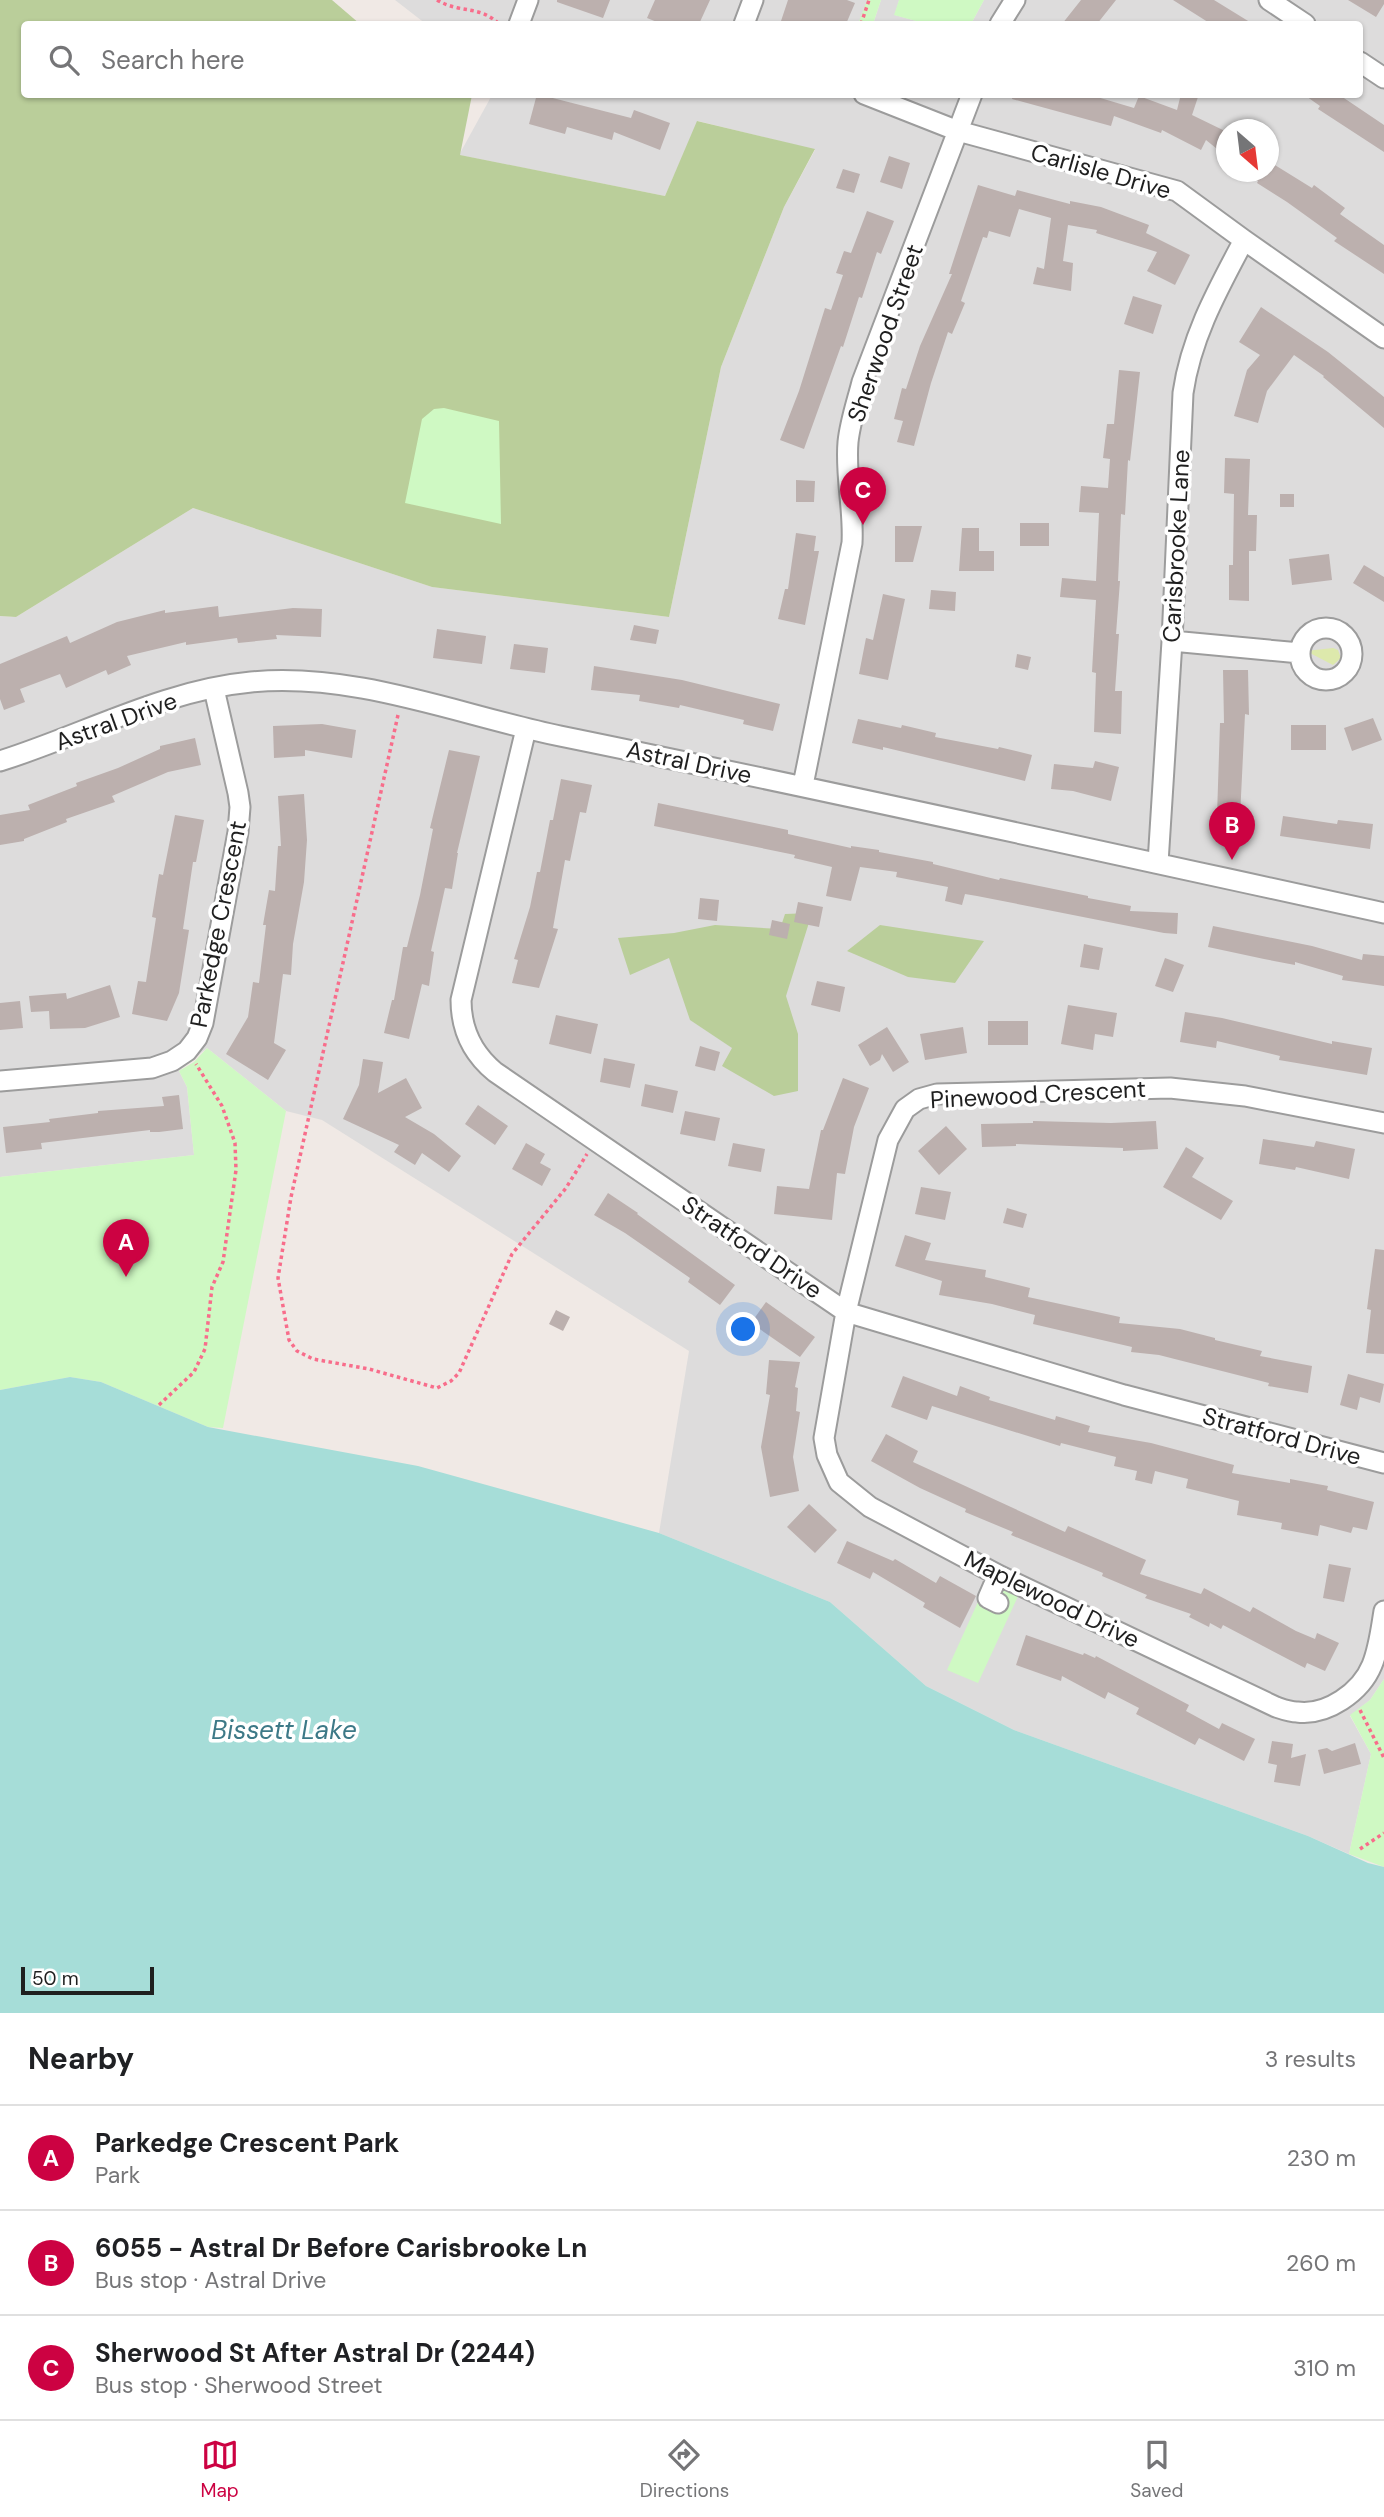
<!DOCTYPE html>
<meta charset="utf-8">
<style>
body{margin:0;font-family:"DM Sans",sans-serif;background:#f6f6f6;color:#202124}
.compass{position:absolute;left:1216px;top:119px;width:63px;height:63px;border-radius:50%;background:#fff;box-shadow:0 2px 5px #0004;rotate:152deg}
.scale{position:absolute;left:21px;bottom:18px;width:133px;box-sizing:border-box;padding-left:7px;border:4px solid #1f1f1f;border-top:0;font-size:19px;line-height:24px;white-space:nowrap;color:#1f1f1f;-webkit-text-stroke:5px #fff;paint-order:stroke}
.you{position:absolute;left:744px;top:1330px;width:24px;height:24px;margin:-18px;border:5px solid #fff;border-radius:50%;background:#1a73e8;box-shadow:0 0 0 10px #1a73e833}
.badge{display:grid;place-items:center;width:46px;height:46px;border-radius:50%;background:#cc0242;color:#fff;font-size:23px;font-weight:700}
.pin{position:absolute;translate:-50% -58px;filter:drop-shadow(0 2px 4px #0008)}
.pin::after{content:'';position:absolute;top:37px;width:24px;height:21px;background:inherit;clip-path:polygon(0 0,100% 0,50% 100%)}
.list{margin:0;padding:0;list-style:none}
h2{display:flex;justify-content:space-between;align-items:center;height:91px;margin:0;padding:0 28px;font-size:30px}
h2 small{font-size:23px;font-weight:400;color:#757577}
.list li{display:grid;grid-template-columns:46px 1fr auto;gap:21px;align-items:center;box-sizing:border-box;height:105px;padding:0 28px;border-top:2px solid #e0e0e0}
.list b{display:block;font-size:26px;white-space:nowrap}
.list p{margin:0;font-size:23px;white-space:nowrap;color:#757577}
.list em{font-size:23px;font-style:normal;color:#757577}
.icon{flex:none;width:38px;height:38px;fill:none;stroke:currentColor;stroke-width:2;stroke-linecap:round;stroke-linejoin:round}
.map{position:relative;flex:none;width:1384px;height:2013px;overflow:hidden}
.search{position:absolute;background:#fff;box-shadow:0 2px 5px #0004;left:21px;right:21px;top:21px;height:77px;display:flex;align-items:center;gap:18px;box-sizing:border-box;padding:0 24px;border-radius:7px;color:#757577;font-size:26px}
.sheet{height:406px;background:#fff}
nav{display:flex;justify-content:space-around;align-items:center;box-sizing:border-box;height:98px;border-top:2px solid #e0e0e0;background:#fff;font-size:19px;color:#757577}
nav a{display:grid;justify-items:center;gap:4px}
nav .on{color:#cc0242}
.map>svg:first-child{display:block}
</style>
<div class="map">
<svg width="1384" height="2013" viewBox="0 0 1384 2013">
<rect width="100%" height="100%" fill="#f0e9e5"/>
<!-- residential -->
<path fill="#dddcdc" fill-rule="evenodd" d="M395,0H868L859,24H426Z
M881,0H899L895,15L927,24H873Z
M984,0H1384V1679L1370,1700L1350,1716L1371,1754L1349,1854L1308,1836L1014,1730L926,1686L830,1602L659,1533L689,1351L322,1120L286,1111L207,1048L179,1071L187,1087L194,1155L0,1177V616L16,617L193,508L432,587L669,617L721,367L784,207L815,150L698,121L665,196L459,155L492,95L1360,94V24H971ZM1226,130H1268V172H1226Z"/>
<!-- grass -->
<path fill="#dde9ac" d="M1333,648L1338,650L1341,658L1333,665L1306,651Z"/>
<!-- forest -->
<path fill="#bace9a" d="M0,0H332L360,24H24V94L472,95L460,155L665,196L697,121L815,149L784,207L721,367L669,617L432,587L193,508L16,617L0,616Z
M812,913L786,996L798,1034V1091L774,1096L722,1066L732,1048L690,1020L669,958L630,975L618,938L674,933L715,925L780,929L785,914Z
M880,925L984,941L955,983L908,977L847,951Z"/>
<!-- park -->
<path fill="#cff9c3" d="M867,0H881L873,24H858Z
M899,0H984L971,24H927L894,15Z
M444,408L499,421L501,524L405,503L422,419L434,409Z
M207,1048L286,1111L223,1428L208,1427L101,1382L70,1377L0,1390V1177L194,1155L187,1087L179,1071L194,1062Z
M988,1580L1019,1594L978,1683L947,1670Z
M1384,1679V1867L1349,1854L1371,1754L1350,1715L1370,1700Z"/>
<!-- water -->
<path fill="#a6ddd8" d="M70,1377L101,1382L208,1427L418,1466L659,1533L830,1602L926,1686L1014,1730L1308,1836L1368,1863L1384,1867V2013H0V1390Z"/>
<!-- building -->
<path fill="#bcb0ae" d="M557,0H610L603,18L557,2Z
M655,0H710L699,24H662L647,18Z
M788,0H847L855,3L846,24H780Z
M1081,0H1116L1097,24H1062Z
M1173,0H1214L1253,24H1211Z
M1348,0H1384V4L1376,17Z
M537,94L631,118L634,110L670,123L660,150L614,132L612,140L567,127L565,134L529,124Z
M1013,94H1087L1134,108L1139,96L1177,110L1181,94H1199L1192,115L1227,132V157L1206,140L1201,150L1162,130L1161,133L1114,116L1111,126L1012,99Z
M1303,94H1338L1384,125V152L1318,109L1320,106Z
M889,156L910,163L902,189L880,182Z
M1270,162L1312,188L1314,185L1345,208L1340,214L1384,245V274L1334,241L1337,238L1287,202L1257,183L1258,181L1246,172H1269Z
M843,169L860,174L854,193L836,188Z
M978,185L1015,196L1017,190L1070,204V201L1101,207L1149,225L1146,233L1190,255L1175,285L1147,271L1157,252L1096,233L1097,230L1068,225L1063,261L1073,263L1071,291L1033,284L1037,267L1044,269L1051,218L1019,209L1010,237L989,231L987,238L983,237L961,301L965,303L952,334L948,332L931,383L914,446L897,442L903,421L894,419L902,388L906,389L920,346L952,274H949Z
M867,211L894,221L881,254L877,252L862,298L859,297L843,347L841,346L804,449L780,440L799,391L825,308L831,310L843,275L836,273L844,251L851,253Z
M1133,296L1162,305L1153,334L1124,324Z
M1261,307L1328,352L1384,397V428L1323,377L1324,376L1294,355L1267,391L1258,423L1234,416L1247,370L1260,355L1239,342Z
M1119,370L1140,372L1130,461L1128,460L1125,515L1121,514L1118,581H1120L1116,634H1119L1115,691H1122L1121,734L1094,732L1096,673L1092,672L1096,600L1060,597L1062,578L1096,581L1099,513L1079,512L1081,486L1108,488L1110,459L1103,458L1107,424H1114Z
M1225,458L1250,459L1248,515H1257L1256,551H1249V601L1229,600V565H1233L1234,494L1224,493Z
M796,480L815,481L814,502H796Z
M1280,494H1294V507H1280Z
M1020,523H1049V546H1020Z
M895,526H922L913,562H895Z
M962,528H979V551H994V571H959Z
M796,533L816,536L814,551H819L805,625L778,619L785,589H788Z
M1329,554L1332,580L1292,585L1289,559Z
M1364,565L1384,577V602L1353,583Z
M931,590L956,592L955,611L929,609Z
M883,594L905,599L888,680L859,674L866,638L873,640Z
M218,606L219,617L293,608L322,609L321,637L276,635L277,639L238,643L237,638L186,645V642L127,656L131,665L108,675L106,670L66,688L60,674L20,689L25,702L4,710L0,699V664L67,636L70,643L117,622L165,610V613Z
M634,625L659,630L656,644L630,640Z
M437,629L486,636L482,664L433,658Z
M514,644L548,648L545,673L510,669Z
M1017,654L1031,657L1028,670L1015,667Z
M594,666L682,680L780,704L773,731L743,724L744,720L680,705L679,708L639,701L640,695L591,690Z
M1223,670H1248L1249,715L1245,714L1240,817L1217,816L1220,723H1224Z
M1373,718L1382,740L1352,751L1344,728Z
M858,719L901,728L902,725L936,733L935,737L998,749L999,747L1032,755L1025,781L883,747V750L852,743Z
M322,724L356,730L352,758L305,750V756L274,758L273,726Z
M1291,725H1326V750H1291Z
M195,738L201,765L168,772L112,796L115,802L66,819L67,822L24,839V841L0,845V815L30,810L28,805L77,786L76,783L118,768L160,749V746Z
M449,750L480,756L457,853H458L452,889L445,888L431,951L434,952L429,986L422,984L409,1039L384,1033L392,1000H394L403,947H407L420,895L433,829L430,828Z
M1095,761L1119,767L1111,801L1073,791L1051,789L1054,764L1093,768Z
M561,779L592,785L586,813L580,812L570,861L565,860L553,928L558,929L539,988L512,983L518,960L514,959L530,907L537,872H540L550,820H553Z
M304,794L307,840L304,882L293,944L291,975L283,974L274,1043L286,1050L268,1080L226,1054L248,1017L253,982L259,983L266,925H263L269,890L275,891L278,846H281L278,796Z
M658,803L788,830V834L851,848V846L879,850V852L933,862V864L999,880L1000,878L1088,896V898L1131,906L1130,911L1178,913L1177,934L1164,933L977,896L965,894L962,905L945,901L948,887L896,877L897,872L860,867L851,901L826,896L832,867L794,858L795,855L654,826Z
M175,815L204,820L196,862H193L183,929L189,930L179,993L167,1021L132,1014L138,981L146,982L156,918L152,917L159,874L163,875Z
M1283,816L1337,824L1338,820L1373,824L1370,849L1280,836Z
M700,898L719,900L717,921L698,919Z
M798,902L823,907L819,927L794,922Z
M772,920L790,924L787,939L769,935Z
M1213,926L1312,946L1362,960L1363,954L1384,956V986L1342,980L1343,976L1295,962V965L1264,959L1208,947Z
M1084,944L1103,948L1099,970L1080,967Z
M1165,958L1184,965L1173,992L1155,986Z
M817,981L845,987L840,1012L811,1005Z
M110,985L120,1017L85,1028L50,1029L49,1011L31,1012L29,996L66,993L67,999Z
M20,1001L23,1028L0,1030V1003Z
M1068,1005L1117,1013L1113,1037L1095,1034L1093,1050L1061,1044Z
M1185,1012L1222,1018L1332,1044V1041L1372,1048L1367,1075L1279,1060L1280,1056L1217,1041L1216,1048L1180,1042Z
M556,1015L598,1024L591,1054L549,1044Z
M988,1021H1028V1045H988Z
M887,1027L909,1062L893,1072L882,1054L880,1060L870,1066L858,1045Z
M963,1027L967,1053L925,1060L920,1034Z
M700,1046L720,1052L715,1071L695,1066Z
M604,1058L635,1064L630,1088L600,1082Z
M363,1059L383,1062L378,1093L406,1078L422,1108L405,1117L434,1134L461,1156L449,1172L422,1153L415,1165L394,1152L399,1145L343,1119L359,1085Z
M843,1078L869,1088L854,1127L845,1174L837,1173L832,1220L774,1214L777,1186L809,1189L821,1130H823Z
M645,1084L678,1091L673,1113L641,1106Z
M179,1095L183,1129L159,1132H150V1130L41,1143L42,1149L6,1153L3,1127L50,1122L49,1119L98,1113V1111L164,1106L162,1097Z
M478,1105L508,1126L495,1145L465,1124Z
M685,1111L720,1118L715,1141L680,1134Z
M1033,1121L1111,1123L1156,1121L1158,1149L1123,1151V1148L1016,1144V1146L982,1147L981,1124L1033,1123Z
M946,1126L967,1149L939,1175L918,1151Z
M1263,1139L1314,1147L1316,1141L1355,1149L1349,1179L1296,1167L1295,1170L1259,1164Z
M526,1143L545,1154L540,1163L551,1169L542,1186L512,1169Z
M733,1143L765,1149L761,1172L728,1166Z
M1186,1147L1204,1158L1192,1177L1233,1201L1221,1220L1163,1187Z
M921,1187L951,1192L945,1220L915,1214Z
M608,1193L638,1213L637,1214L735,1285L720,1305L688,1282L690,1278L625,1233L594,1215Z
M1007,1208L1027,1214L1023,1228L1003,1223Z
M905,1235L931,1243L925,1260L986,1270L985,1277L1030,1288L1028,1297L1120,1317L1119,1323L1180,1329L1215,1338V1340L1262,1351L1260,1356L1312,1366L1308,1393L1268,1386L1269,1383L1159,1355L1131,1352L1132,1347L1033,1324L1035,1315L992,1304L939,1295L942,1281L895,1266Z
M1375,1249L1384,1250V1354L1366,1353L1371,1310L1367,1309Z
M766,1302L815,1337L800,1357L751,1323Z
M556,1310L570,1317L563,1331L549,1324Z
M769,1360L800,1362L795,1387L798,1388L796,1411L800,1412L793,1457L799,1491L770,1497L761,1447L770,1395L766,1394Z
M1348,1374L1384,1384L1380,1403L1360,1397L1357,1410L1340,1405Z
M903,1376L957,1396L960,1386L990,1397L989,1400L1055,1420L1056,1416L1090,1426L1088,1432L1151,1443L1234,1465L1232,1473L1290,1483V1479L1328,1486L1327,1490L1374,1502L1367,1530L1353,1527L1351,1533L1320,1525L1318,1536L1281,1529L1282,1523L1237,1515L1239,1501L1186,1488L1188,1479L1155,1471L1152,1484L1135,1480L1137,1471L1114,1466L1116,1457L1061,1443L1060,1446L932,1406L927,1420L891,1407Z
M886,1434L918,1451L913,1462L1065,1532L1068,1526L1146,1560L1140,1574L1201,1594L1204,1588L1250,1612L1253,1607L1296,1631L1315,1639L1317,1633L1339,1643L1325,1671L1307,1663L1305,1668L1223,1625L1221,1629L1210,1623L1209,1627L1189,1617L1191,1614L1145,1598L1147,1595L1102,1576L1103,1573L1011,1535L1013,1532L965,1512L966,1509L920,1488L871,1461Z
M809,1504L837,1530L815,1553L787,1527Z
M847,1541L893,1561L895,1559L936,1583L940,1576L976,1596L960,1628L923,1607L925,1603L873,1572L870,1579L837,1563Z
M1329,1564L1351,1568L1344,1602L1323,1598Z
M1026,1635L1083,1655L1084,1653L1095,1658L1096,1656L1189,1705L1186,1711L1219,1729L1222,1723L1255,1739L1244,1761L1199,1738L1195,1745L1136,1714L1139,1708L1108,1692L1105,1699L1062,1676L1061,1681L1016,1665Z
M1272,1741L1293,1744L1291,1758L1306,1754L1300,1786L1274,1782L1277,1765L1268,1763Z
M1355,1743L1361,1764L1324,1774L1318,1750L1327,1748L1332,1751Z"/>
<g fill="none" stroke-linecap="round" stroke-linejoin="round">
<defs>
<path id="minor" d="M1269,0L1305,24
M519,24L528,0
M744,24L753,0
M1000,24L1015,0
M1360,62L1384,78
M864,94L958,131L1177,191L1244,240L1384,338
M1300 654a26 26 0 1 1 52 0a26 26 0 1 1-52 0Z
M1172,641L1300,653
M526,729L461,1000C461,1029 472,1053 495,1072L846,1312L1124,1395L1384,1463
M0,761C83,735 164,690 251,682C356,672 459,715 560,736C835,792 1109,853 1384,913
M803,785L852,543C854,509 845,476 848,442C850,422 857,402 862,382L972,94
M1158,863L1172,641L1183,393C1191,337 1218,289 1244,240
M0,1081L152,1068L172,1061L187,1051L197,1038L203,1023L238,832L240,807L238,793L214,689
M1384,1123L1245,1096L1170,1088L937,1094L919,1099L905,1109L888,1140L846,1312L824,1438L827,1455L839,1482L870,1507L998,1575L1276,1707C1282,1709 1290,1712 1297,1712C1327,1716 1361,1692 1372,1665C1379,1648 1381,1629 1384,1611
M998,1575L988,1598L998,1603"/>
</defs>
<!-- minor casing -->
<use href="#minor" stroke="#9c9c9c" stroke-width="23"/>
<!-- path -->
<path stroke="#f86d8b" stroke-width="3.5" stroke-dasharray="3.5 3.5" stroke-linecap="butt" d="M437,0C461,14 480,5 499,24
M861,24L869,0
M398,715L291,1197L278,1278L289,1340L297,1351L313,1359L369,1369L437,1388L451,1381L459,1373L512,1254L566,1188L587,1154
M159,1405L194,1372L205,1349L212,1287L223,1262L236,1170L235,1143L222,1106L196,1064
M1360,1710L1384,1758
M1360,1849L1384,1833"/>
<!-- minor -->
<use href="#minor" stroke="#fff" stroke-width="19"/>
</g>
<g text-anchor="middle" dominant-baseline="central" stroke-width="7" stroke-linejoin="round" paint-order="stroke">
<!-- street labels -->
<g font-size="24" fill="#1f1f1f" stroke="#fff">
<text transform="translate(1101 171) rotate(16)">Carlisle Drive</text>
<text transform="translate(885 333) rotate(-71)">Sherwood Street</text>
<text transform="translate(1176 546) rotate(-87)">Carisbrooke Lane</text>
<text transform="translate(116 721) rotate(-20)">Astral Drive</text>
<text transform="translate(689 762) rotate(12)">Astral Drive</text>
<text transform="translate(218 924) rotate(-79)">Parkedge Crescent</text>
<text transform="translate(1038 1094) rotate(-3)">Pinewood Crescent</text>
<text transform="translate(752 1247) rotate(34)">Stratford Drive</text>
<text transform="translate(1282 1436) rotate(15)">Stratford Drive</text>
<text transform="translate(1052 1599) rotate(26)">Maplewood Drive</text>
</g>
<!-- water labels -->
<g font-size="26" font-style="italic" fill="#3d7987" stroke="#fff">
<text x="284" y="1730">Bissett Lake</text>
</g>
</g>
</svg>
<svg class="compass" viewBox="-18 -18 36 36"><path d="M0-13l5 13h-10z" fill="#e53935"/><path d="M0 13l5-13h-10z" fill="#757577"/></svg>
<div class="scale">50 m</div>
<div class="you"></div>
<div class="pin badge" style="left:126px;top:1277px">A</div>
<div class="pin badge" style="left:1232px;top:860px">B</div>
<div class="pin badge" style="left:863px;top:525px">C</div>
<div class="search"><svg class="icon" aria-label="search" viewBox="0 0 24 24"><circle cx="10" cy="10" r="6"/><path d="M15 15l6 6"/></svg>Search here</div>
</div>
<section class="sheet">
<h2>Nearby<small>3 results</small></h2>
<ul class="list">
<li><span class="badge">A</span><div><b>Parkedge Crescent Park</b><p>Park</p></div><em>230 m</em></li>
<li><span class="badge">B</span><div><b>6055 - Astral Dr Before Carisbrooke Ln</b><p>Bus stop · Astral Drive</p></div><em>260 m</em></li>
<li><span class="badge">C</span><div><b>Sherwood St After Astral Dr (2244)</b><p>Bus stop · Sherwood Street</p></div><em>310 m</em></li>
</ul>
</section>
<nav>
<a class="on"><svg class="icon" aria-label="map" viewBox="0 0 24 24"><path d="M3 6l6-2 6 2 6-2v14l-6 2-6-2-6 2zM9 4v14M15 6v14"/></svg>Map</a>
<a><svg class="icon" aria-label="directions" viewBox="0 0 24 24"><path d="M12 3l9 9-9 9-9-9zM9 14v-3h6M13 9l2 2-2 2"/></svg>Directions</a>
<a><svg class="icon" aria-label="saved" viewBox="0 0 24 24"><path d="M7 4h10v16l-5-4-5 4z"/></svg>Saved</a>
</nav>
